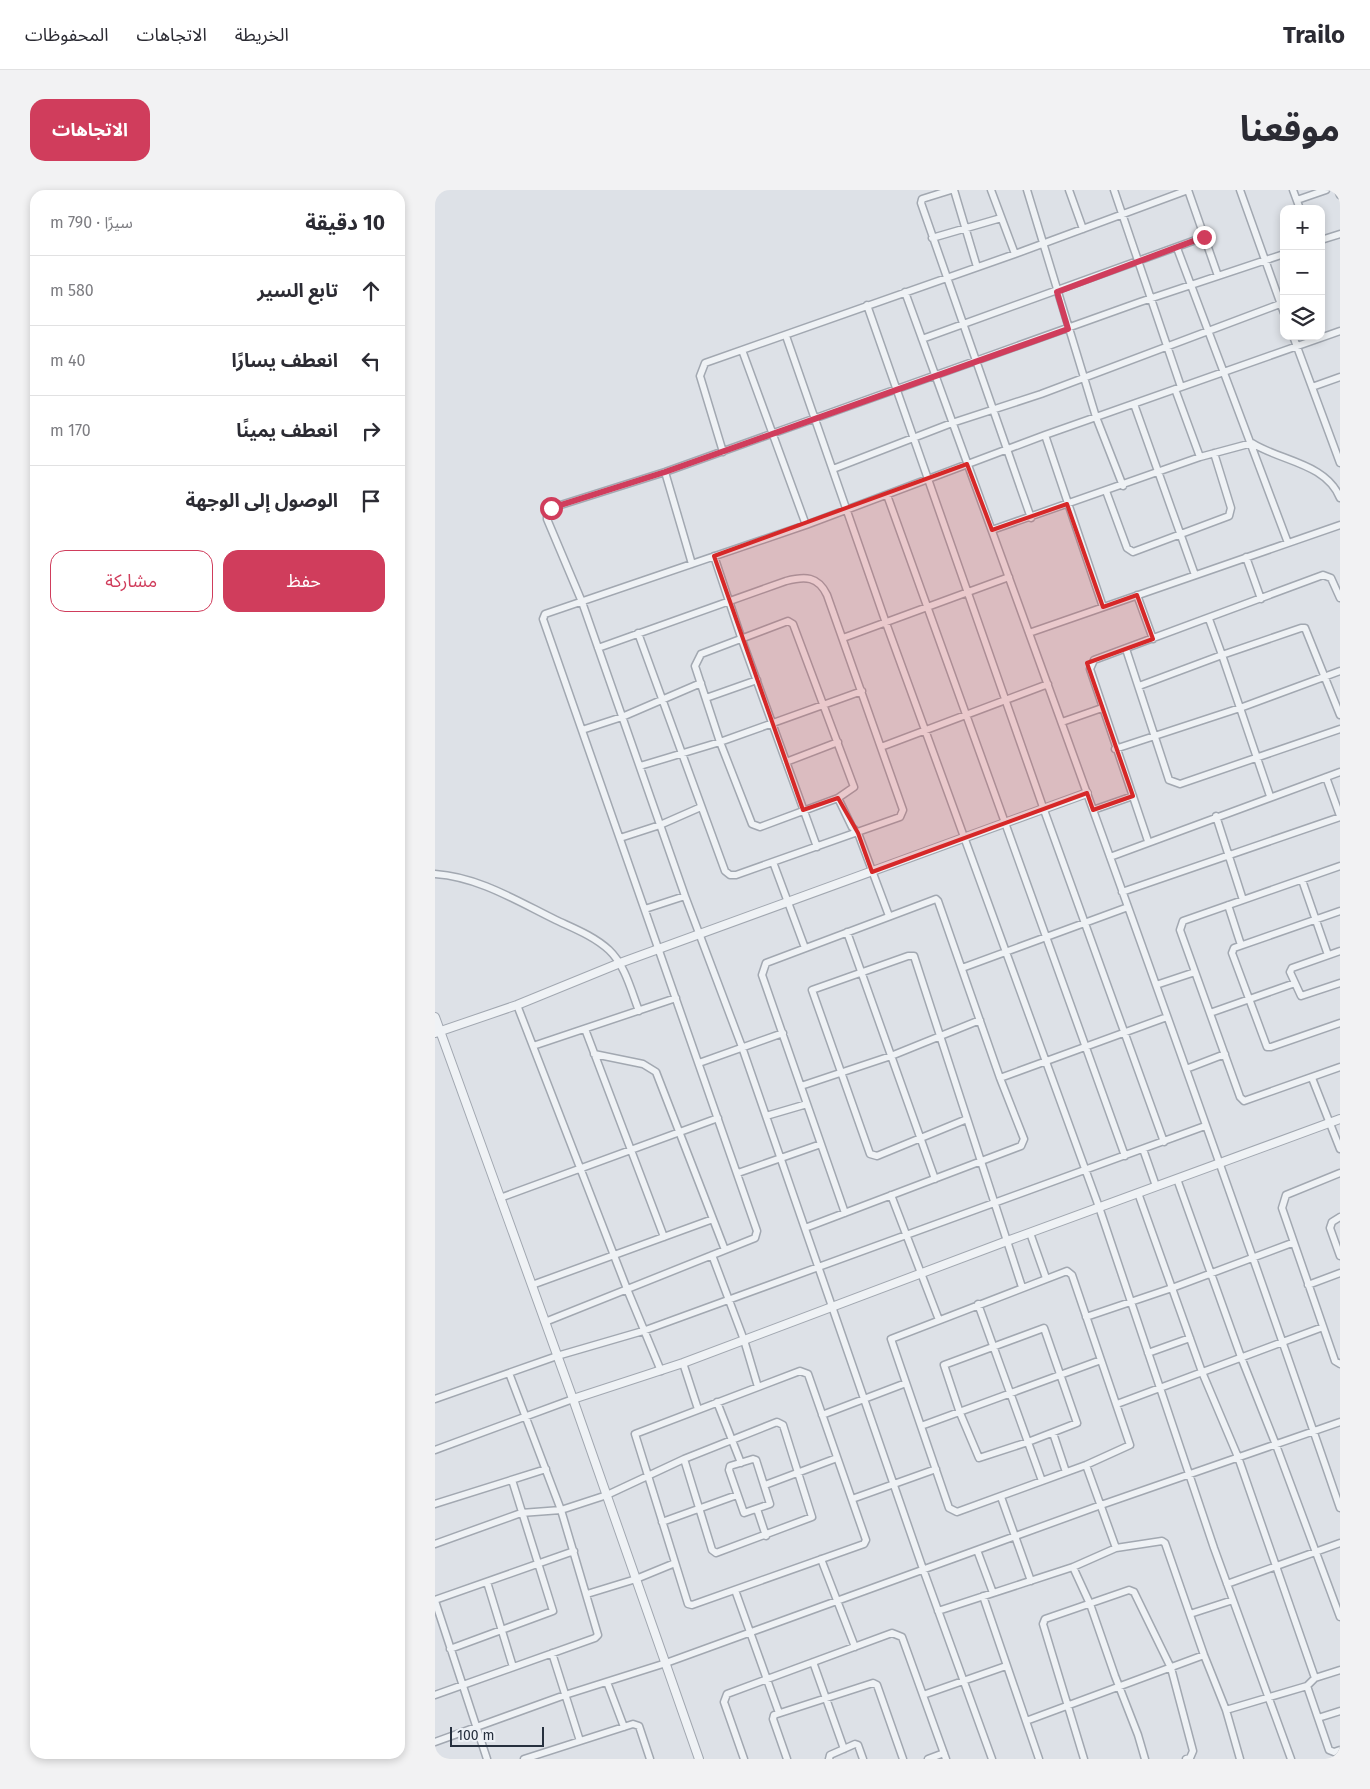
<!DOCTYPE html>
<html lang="ar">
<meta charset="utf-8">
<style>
body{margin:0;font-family:"Fira Sans","Noto Sans Arabic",sans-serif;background:#f2f2f3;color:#2b2b33;direction:rtl}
.controls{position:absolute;right:15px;top:15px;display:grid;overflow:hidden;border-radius:10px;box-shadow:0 2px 8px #0003}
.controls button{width:45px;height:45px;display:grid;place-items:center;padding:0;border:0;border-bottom:1px solid #e1e1e2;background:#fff;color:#2b2b33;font:25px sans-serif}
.scale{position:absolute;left:15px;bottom:12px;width:94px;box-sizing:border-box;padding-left:5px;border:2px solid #26303e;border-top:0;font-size:14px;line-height:18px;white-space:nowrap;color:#26303e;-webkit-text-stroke:4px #ecf0f5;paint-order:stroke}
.stop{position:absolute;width:15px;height:15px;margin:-11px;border:4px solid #d03d5c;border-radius:50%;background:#fff}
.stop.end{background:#d03d5c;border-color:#fff;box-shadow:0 1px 5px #0008}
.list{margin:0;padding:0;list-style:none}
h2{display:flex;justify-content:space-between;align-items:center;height:65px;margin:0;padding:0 20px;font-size:21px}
h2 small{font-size:16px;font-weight:400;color:#7c7c81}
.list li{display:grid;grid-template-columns:32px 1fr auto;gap:15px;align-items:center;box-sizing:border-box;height:70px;padding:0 20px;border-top:1px solid #e1e1e2}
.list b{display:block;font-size:19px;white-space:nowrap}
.list em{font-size:16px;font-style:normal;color:#7c7c81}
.actions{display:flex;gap:10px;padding:15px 20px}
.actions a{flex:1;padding:11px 0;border:1px solid #d03d5c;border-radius:15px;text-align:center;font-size:18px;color:#d03d5c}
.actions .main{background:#d03d5c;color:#fff}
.icon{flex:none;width:28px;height:28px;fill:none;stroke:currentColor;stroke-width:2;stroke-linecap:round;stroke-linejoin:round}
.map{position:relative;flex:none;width:905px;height:1569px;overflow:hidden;direction:ltr;border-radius:15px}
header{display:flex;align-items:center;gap:30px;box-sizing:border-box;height:70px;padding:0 25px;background:#fff;border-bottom:1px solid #e1e1e2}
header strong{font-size:24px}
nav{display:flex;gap:28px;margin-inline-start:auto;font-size:18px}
.intro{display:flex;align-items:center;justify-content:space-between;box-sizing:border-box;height:120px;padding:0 30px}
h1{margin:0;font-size:35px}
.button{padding:12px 22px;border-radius:15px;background:#d03d5c;color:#fff;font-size:18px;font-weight:700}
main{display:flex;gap:30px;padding:0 30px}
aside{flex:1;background:#fff;border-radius:15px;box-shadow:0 2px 8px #0003}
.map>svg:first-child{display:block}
</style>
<header>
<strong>Trailo</strong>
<nav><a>الخريطة</a><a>الاتجاهات</a><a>المحفوظات</a></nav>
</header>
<div class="intro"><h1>موقعنا</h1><a class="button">الاتجاهات</a></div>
<main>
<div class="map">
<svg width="905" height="1569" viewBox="0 0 905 1569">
<rect width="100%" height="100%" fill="#dde1e7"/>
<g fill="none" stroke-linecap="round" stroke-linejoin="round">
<defs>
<path id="minor" d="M516,0L487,9L486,13L596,328
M519,0L542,77
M556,0L580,64
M592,0L661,227L688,296
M634,0L648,39
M679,0L746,197
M753,0L783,86
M805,0L849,123
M858,0L865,19
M903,0L905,5
M862,10L891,0
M497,48L566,28
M886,50L905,44
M742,58L853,353
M470,102C617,506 765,911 905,1318
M432,115L609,620L729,952
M351,146L451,433L664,1017L779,1358L856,1569
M858,146L905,273
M487,149L769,47
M307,160L371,335
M877,197L905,187
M740,199L765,267
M699,214L760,385
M610,245L668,417
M288,262L265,186L270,173L580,64L753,0
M398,279L517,233L606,204L845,114
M230,282L257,374
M671,301L692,358L698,362L794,326L796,318L779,263
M452,305L690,966
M557,340L765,267L817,253C845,271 891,273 905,308
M279,366L307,450L382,657
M811,367L826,409
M702,405L718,449
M353,431L358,434L419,597L403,608L325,637L317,634L285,552L260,476L266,464Z
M594,443L905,335
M408,448L574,387
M163,458L351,391C370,386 383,386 392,405L468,620L465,627L301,685H295L290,681L203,443
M691,459L734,590L745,594L905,539
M704,496L787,465L774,429
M271,508L322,490
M627,532L667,518
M147,540L187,527L266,493
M446,557L613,494
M680,559L805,518L905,481
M351,572L403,552
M205,576L285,552L427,501
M891,587L905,626
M835,606L787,465L866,438H870L905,525
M403,608L417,637L423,643L454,726
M658,620L698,606
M781,626L808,710
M185,648L225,635L266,617
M713,651L655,479L659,470L888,385L896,388L905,408
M675,667L905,582
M338,672L370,758
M905,676L748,731L745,740L805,907L809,911L905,877
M0,684C44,687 82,711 121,730C138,738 159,746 174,760C190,775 196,800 204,821
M867,690L893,765
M687,702L905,627
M793,715L806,755
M210,719L250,706
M905,721L799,758L797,763L832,857H836L905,833
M412,742L500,989
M905,761L857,778L855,782L866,806L905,793
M527,778L693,717
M721,795L760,782
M82,815L192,1099L226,1181
M775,823L860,793
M150,839L229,1047
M98,856L241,808
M159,864L208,874L221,882L290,1060
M264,873L348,843
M751,879L790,864
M565,888L732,827
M877,888L905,959
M366,896L456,866L545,830
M331,926L372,914
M532,929L442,966L435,964L377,800L473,766H479L587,1097
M708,959L721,996
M303,983L386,954
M905,983L851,1005L847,1018L900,1171L905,1174
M742,989L806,1167L841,1255L905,1427
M703,1003L767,1182L803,1267L880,1488
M456,1005L504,1130
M65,1008L283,928
M905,1027L897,1032L895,1038L905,1066
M370,1038L586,956L589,949L565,888L503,711L501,709L331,773L327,785L410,1023
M595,1043L611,1088
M277,1065L309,1150L323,1197
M632,1081L637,1085L695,1255L651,1275L522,1322L514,1318L456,1149Z
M97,1095L278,1029
M873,1095L905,1083
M543,1114L607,1291
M651,1127L737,1098L857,1053
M110,1132L320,1048L322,1041L108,429L110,424L371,335L610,245L905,141
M609,1138L642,1233L593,1252L544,1268L525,1223L509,1175Z
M713,1163L755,1148
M248,1173L263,1219
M365,1181L373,1184L431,1350L429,1354L257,1415L253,1414L200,1244Z
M0,1209L122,1166L208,1141L770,936
M282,1212L306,1273
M682,1214L888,1137
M387,1225L471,1193
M486,1236L666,1170
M618,1243L631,1282
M0,1260L138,1209
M318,1269L321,1270L335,1314L309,1323L294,1280L295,1276Z
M651,1275L681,1358
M330,1295L402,1268
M566,1307L596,1391
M417,1309L501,1279
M0,1314L111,1279
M322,1319L331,1346
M227,1332L302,1305
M0,1354L86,1323L126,1320L172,1305L249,1269L342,1232L348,1235L377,1327L281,1363L277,1360L249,1269
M542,1360L558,1403
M386,1369L420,1457
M638,1377L655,1414L680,1486L703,1545L710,1569
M52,1392L78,1477
M792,1394L905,1353
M300,1400L344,1523
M152,1404L201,1389L240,1373
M548,1406L604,1569
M0,1410L139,1361
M0,1411L52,1569
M503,1421L638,1377L681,1358L727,1351L730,1353L769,1465L791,1520L805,1569
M755,1424L798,1410
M15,1459L118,1421L77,1290
M117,1463L145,1551
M378,1472L409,1559
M172,1492L189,1537
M872,1496L894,1560L899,1562L905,1560
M0,1505L160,1448L163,1445L126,1320L74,1183
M488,1505L571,1476
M791,1520L872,1496L880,1488L905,1480
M883,1528L905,1521
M591,1531L769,1465
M0,1552L130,1505L231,1473L666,1315L905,1232
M89,1569L198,1534L204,1536L215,1569
M309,1569L289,1512L292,1504L457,1443L467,1447L511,1569
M352,1569L338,1529L339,1525L438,1493L442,1495L468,1569
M394,1569L395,1565L420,1554L423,1555L428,1569
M493,1569L509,1563
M557,1569L488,1379L307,857L250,706L147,412L112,329V322L116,318L230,282L705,112L849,64
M649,1569L608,1434L610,1429L694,1400L699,1402L736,1478L758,1561L755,1568L751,1569"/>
<path id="tertiary" d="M0,827L138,1209L264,1569
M0,843L82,815L185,773L652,603
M138,1209L248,1173L572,1051L905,929"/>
</defs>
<!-- minor casing -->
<use href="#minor" stroke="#a2a8b1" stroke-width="9"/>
<!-- tertiary casing -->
<use href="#tertiary" stroke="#a2a8b1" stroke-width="10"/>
<!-- minor -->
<use href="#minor" stroke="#eff2f5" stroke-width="6"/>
<!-- tertiary -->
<use href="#tertiary" stroke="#eff2f5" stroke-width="8"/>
</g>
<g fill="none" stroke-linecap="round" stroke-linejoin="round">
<!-- route -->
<path stroke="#d03d5c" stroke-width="6" d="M116,318L230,282L633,139L622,102L769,47"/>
</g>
<!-- marked area -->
<path fill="#d62828" fill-opacity="0.2" stroke="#d62828" stroke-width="4" stroke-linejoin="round" d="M532,274L557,340L632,314L668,417L702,405L718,449L652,473L698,606L658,620L652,603L437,682L423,643L403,608L368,620L279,366Z"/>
</svg>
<div class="controls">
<button>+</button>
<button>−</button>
<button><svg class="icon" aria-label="layers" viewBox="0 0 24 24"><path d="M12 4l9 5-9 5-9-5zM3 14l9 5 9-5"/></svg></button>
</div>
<div class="scale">100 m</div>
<div class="stop" style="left:116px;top:318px"></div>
<div class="stop end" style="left:769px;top:47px"></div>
</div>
<aside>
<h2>10 دقيقة<small>سيرًا · 790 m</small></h2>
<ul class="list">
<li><svg class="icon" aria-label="ahead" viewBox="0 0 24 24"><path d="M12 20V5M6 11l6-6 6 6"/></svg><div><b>تابع السير</b></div><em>580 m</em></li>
<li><svg class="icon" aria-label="left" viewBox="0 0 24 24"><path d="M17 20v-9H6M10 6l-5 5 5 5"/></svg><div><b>انعطف يسارًا</b></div><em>40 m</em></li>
<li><svg class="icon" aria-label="right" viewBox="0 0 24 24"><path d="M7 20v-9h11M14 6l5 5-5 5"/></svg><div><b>انعطف يمينًا</b></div><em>170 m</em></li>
<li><svg class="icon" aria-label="arrive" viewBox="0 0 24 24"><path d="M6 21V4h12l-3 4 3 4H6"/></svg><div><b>الوصول إلى الوجهة</b></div></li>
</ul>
<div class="actions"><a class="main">حفظ</a><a>مشاركة</a></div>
</aside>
</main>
